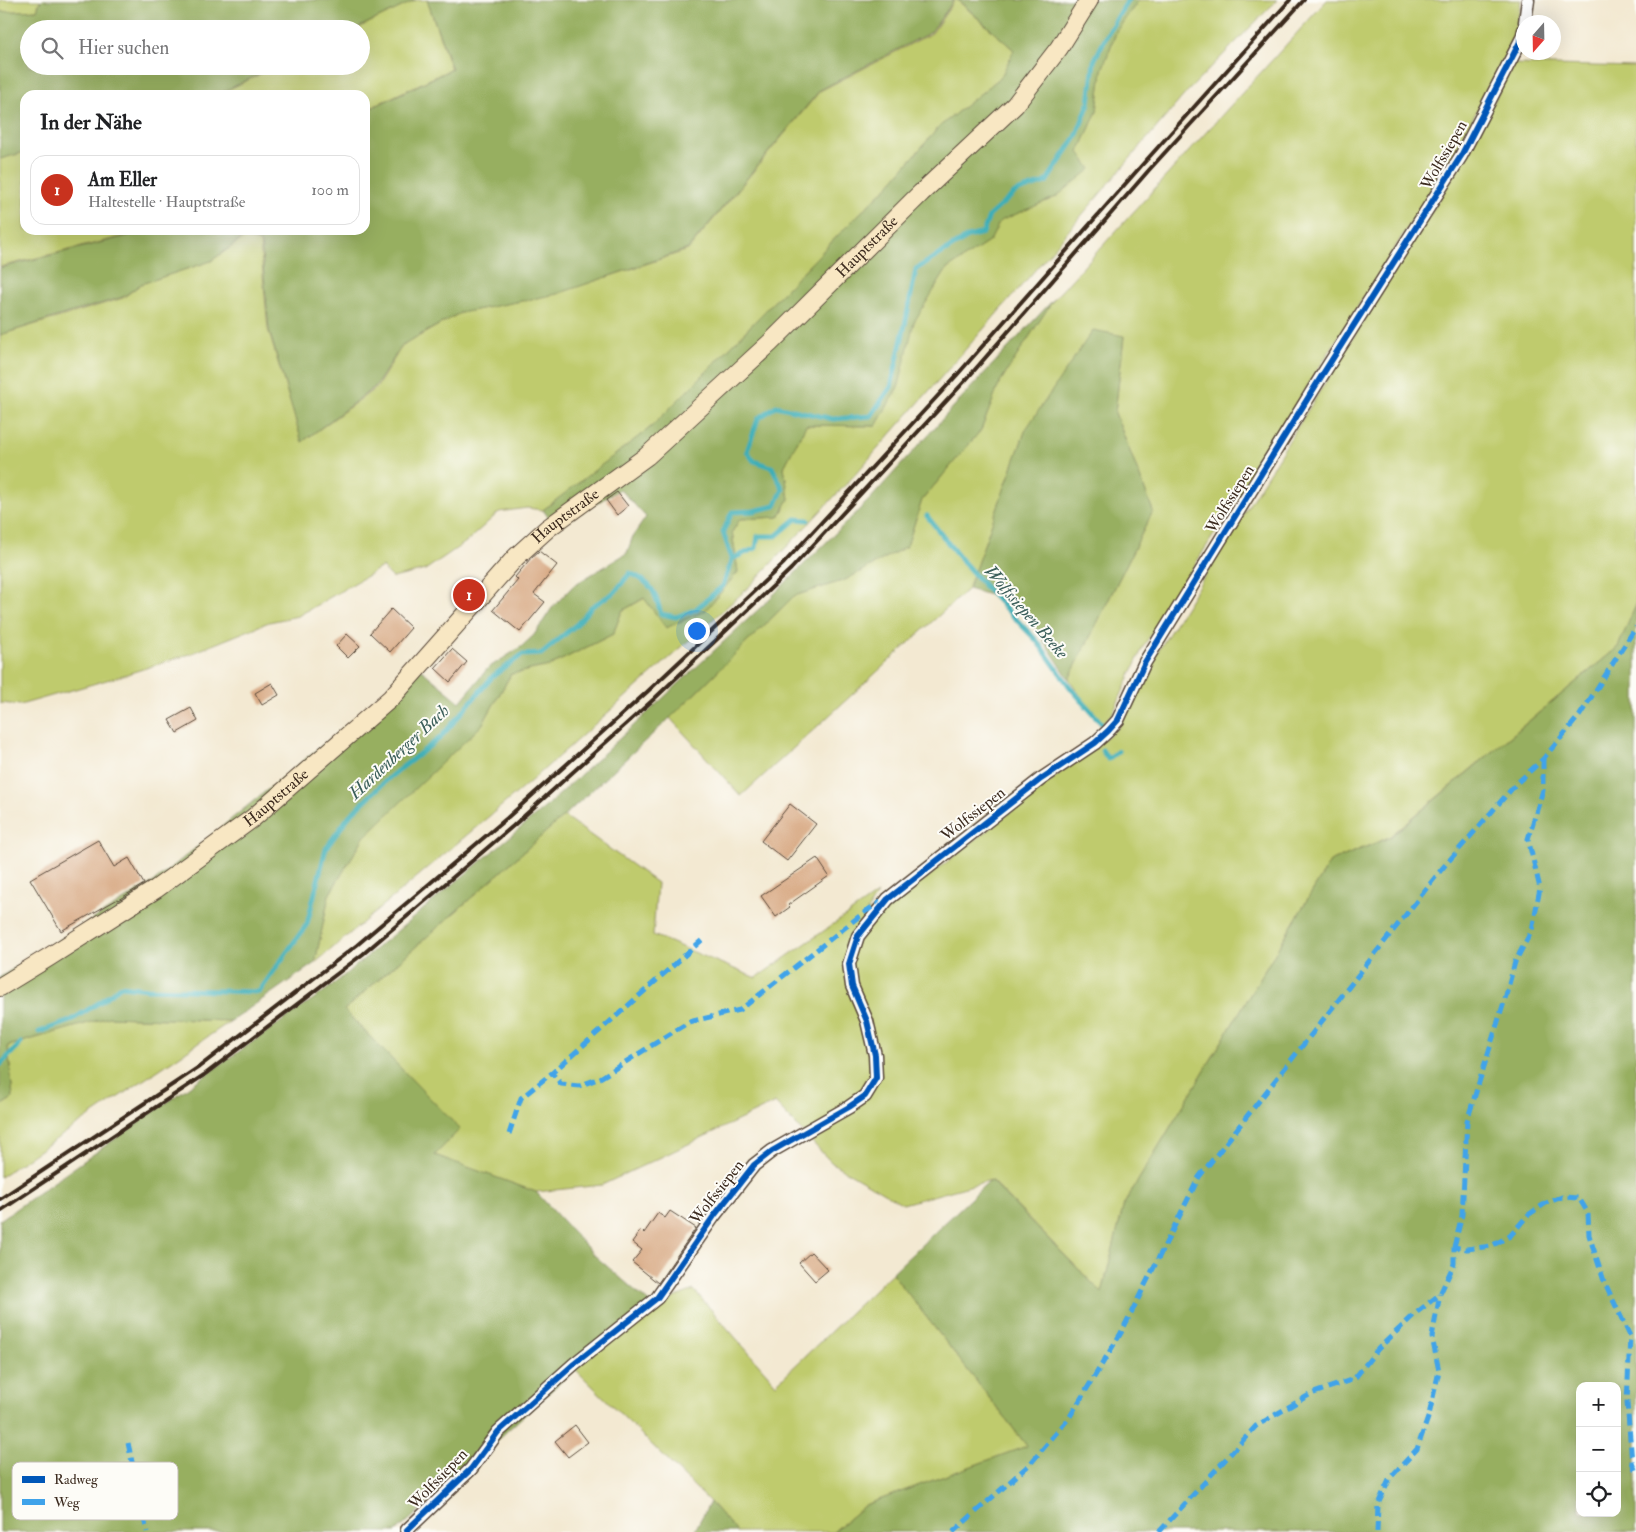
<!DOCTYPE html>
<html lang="de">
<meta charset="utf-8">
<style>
body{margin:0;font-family:"IM FELL Double Pica",serif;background:#f6f6f6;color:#202124}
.controls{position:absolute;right:15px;bottom:15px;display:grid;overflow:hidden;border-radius:10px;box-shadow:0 5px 20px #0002}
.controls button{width:45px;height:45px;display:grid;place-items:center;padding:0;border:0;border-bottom:1px solid #e0e0e0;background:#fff;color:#202124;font:25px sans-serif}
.compass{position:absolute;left:1516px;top:15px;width:45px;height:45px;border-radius:50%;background:#fff;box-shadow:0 5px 20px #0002;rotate:200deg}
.you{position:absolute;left:696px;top:630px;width:18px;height:18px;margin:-12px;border:4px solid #fff;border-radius:50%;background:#1a73e8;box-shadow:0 0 0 8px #1a73e833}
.badge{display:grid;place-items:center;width:32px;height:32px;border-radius:50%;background:#c8321e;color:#fff;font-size:16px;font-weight:700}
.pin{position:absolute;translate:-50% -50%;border:2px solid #fff;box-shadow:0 1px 5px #0006}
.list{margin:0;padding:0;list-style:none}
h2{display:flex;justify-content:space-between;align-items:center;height:65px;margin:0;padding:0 20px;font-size:21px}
h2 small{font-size:16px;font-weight:400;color:#757577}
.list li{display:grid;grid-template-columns:32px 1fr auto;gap:15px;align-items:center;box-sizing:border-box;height:70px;margin:0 10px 10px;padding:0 10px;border:1px solid #e0e0e0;border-radius:15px}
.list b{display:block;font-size:19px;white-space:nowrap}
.list p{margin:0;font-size:16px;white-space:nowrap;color:#757577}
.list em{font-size:16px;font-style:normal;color:#757577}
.icon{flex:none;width:28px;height:28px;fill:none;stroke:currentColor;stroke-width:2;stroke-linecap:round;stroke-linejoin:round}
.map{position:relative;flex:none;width:1636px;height:1532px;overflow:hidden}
.search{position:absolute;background:#fff;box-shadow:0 5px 20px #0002;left:20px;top:20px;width:350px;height:55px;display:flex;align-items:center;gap:12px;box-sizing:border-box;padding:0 18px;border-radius:28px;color:#757577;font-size:19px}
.panel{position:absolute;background:#fff;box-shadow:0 5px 20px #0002;left:20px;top:90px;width:350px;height:145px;border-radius:15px}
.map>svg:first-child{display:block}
</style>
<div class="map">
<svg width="1636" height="1532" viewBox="0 0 1636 1532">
<rect width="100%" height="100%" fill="#fdfcf7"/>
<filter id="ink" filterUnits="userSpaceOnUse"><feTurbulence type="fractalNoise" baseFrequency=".02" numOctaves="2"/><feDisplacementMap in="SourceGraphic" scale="10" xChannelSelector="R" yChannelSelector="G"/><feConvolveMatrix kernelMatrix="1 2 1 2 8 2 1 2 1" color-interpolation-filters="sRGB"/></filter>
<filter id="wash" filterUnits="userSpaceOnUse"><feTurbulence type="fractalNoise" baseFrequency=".0096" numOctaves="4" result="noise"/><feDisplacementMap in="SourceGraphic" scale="20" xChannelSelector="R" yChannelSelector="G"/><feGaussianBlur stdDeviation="1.12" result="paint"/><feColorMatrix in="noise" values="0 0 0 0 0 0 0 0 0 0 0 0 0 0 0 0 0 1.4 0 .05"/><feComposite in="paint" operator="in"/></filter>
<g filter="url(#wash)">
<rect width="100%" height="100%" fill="#f3e9d2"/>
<!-- green -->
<path fill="#bfcb6d" stroke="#7d7a46" d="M0,0H40L37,10L0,12Z
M416,0H427L451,69L365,110V95H217L277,66H361V29H356Z
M955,0H957L1014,50L1001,77L939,127L890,184L846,227L711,367L651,427L581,482L543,510L527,508L499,512L466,542L425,570L393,578L382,567L298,616L269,622L190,654L124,675L20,705L0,703V335L123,298L141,284L211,261L244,238L260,242L268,329L302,442L377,387L402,346L460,313L556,294L688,250L820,91L932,33Z
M1139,0H1277L1186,93L1030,276L944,374L852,478L747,589L531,781L315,963L329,895L364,837L415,787L482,725L511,674L549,666L613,634L622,611L645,598L738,572L732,532L740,519L779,517L789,499L784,467L806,425L876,426L899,385L913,322L947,269L990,241L999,221L1056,197L1079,152L1097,111L1102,70L1117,30Z
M1327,0H1521L1516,35L1457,149L1143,647L1113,713L1100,725L1069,679L1153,511L1115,413L1124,337L1026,429L968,589L741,796L670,718L794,596L845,580L907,546L922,500L981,430L1000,382L1053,300Z
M1513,64L1636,67V605L1618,647L1389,837L1330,862L1124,1204L1102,1293L991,1180L903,1204L832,1163L775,1103L602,1185L536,1192L434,1155L459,1129L344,1010L564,816L657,883L653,935L756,978L877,894L867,911L888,908L1118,728L1150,664L1465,158Z
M25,152V230H149L0,267V159Z
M109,1017L231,1021L0,1177V1106L13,1098L8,1046Z
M892,1273L1027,1446L865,1505L833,1532H737L710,1502L575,1369L653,1306L694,1290L776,1384Z"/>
<!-- forest -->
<path fill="#97af60" stroke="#696c3f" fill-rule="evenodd" d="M41,0H416L355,29H29V66H276L216,95H25V152L0,159V12L37,10Z
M427,0H954L931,32L820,90L688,249L557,294L460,313L402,345L376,386L302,442L269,330L261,242L244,237L211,261L141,284L123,297L59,316L0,335V268L151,230H365V111L452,69Z
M958,0H1139L1117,30L1102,70L1097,111L1079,152L1091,169L1056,197L1000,221L990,241L947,269L914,322L899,385L876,426L806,425L784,467L789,499L779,517L740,519L732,532L738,572L705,611L666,628L644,598L622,611L613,634L549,666L511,674L482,725L364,837L329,895L315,963L231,1021L109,1017L8,1046L13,1098L0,1106V977L155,881L384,695L413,663L460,702L488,668L521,647L534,635L552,608L574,585L627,553L633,536L646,517L620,489L567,521L557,529L543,510L651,427L711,367L846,227L890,184L939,127L1001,77L1014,50Z
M1053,300L1000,382L981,430L922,500L907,546L845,580L794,596L670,718L564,816L344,1010L460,1129L435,1155L536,1192L594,1255L653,1306L575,1369L396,1532H0V1220L329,988L548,805L760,608L871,498L966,393Z
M1093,330L1124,336L1115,413L1153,511L1069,679L1019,603L968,589L1026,429Z
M1636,605V1532H833L865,1505L1027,1446L892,1273L990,1180L1102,1293L1124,1204L1330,862L1390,837L1618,647ZM1580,1386H1617V1513H1580Z
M710,1502L737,1532H694Z"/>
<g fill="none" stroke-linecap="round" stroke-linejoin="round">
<!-- stream -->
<path stroke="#3daeb7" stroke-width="5" d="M927,516L959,557L988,590L1037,641L1070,687L1104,726
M732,559L756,548L758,536H776L796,519L808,520
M1102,750L1108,759L1118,751
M39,1032L70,1021L100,1002L121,986L148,989L259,992L307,924L326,848L350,815L391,776L440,738L493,676L522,655L541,654L577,624L591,607L615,592L630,573C652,583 655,591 661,614L676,617L696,609L723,586L732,559L723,532L732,512L753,511L775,506L783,489L772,467L754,461L747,451L758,419L776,406L833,419L871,416L891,387L906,320L916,269L968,237L983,233L989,216L1016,192L1046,182L1076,137L1089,103L1094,61L1109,31L1128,0
M0,1065L21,1043"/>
</g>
<g id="blocks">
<!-- building -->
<path fill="#d9ac87" d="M617,492L628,506L617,515L606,500Z
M539,551L557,565L534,594L545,602L520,632L493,610L518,580L515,577L531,558Z
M391,609L411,628L390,652L370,633Z
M347,634L360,646L348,658L336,646Z
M452,649L467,662L450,682L435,668Z
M272,683L279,695L262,705L255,693Z
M191,708L198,721L177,733L169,720Z
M790,804L816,824L787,861L761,841Z
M98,840L114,867L129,858L144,884L118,900V899L61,931L30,879Z
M817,858L829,876L788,905L790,907L776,917L761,896Z
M670,1211L696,1228L658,1283L632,1262L642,1250L632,1242L641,1230L644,1233L658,1213L665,1218Z
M811,1252L828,1270L815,1281L799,1263Z
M575,1425L588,1442L568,1457L555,1441Z"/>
</g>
</g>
<g filter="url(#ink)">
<use href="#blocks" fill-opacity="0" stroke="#574739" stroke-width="1"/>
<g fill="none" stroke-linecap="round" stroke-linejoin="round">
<defs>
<path id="street" d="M1525,22L1528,0
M407,1530L471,1469L498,1432L574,1364L657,1298L714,1216L754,1165L772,1151L849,1107L865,1096L876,1078L875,1055L867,1021L852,986L849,964L858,936L888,899L1041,779L1095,743L1108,731L1118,720L1145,662L1321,377L1461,156L1522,38L1524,30"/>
<g id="secondary">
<path id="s1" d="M0,987L49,957L156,889L253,818L391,698L516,557L548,528L647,456L770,343L921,193L1015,105L1059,48L1089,0"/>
</g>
</defs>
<!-- street casing -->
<use href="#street" stroke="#574739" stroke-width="15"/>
<!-- secondary casing -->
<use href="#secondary" stroke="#574739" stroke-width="20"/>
<!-- street -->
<use href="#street" stroke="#fff" stroke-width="12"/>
<!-- secondary -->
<use href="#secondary" stroke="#f8e7c3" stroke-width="18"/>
<!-- rail -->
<path stroke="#3b2a1e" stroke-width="4" d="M0,1199L199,1067L357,945L507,818L647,692L784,563L957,375L1142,165L1290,0
M0,1211L204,1075L363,954L513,826L654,699L791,569L965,381L1149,170L1304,0"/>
<!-- quiet -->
<path stroke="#3fa3ea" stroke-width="5" stroke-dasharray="10 5" stroke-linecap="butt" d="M702,940L552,1073L561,1084L579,1086L600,1078L689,1022L740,1010L866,911L881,902
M509,1134L521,1098L552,1073
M1454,1247L1462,1215L1467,1121L1505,999L1515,962L1532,930L1540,888L1528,839L1543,790V759
M128,1443L147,1532
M953,1532L1030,1464L1069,1418L1121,1333L1199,1177L1441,870L1516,784L1543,759L1580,715L1636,627
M1159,1532L1256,1426L1311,1394L1354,1379L1378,1349L1416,1313L1440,1294L1454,1264V1247L1467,1249L1491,1246L1510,1236L1528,1215L1546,1203L1562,1197L1579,1198L1588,1213L1589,1235L1604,1281L1630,1336L1627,1403L1632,1462L1636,1472
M1377,1532L1378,1504L1390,1478L1417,1449L1429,1415L1439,1371L1432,1337L1440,1294"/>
<defs>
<path id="cycleway" d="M407,1530L471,1469L498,1432L574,1364L657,1298L714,1216L754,1165L772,1151L849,1107L865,1096L876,1078L875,1055L867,1021L852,986L849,964L858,936L888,899L1041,779L1095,743L1108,731L1118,720L1145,662L1321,377L1461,156L1522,38L1524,30"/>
</defs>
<!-- cycleway casing -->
<use href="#cycleway" stroke="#fdfcf7" stroke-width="9"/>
<!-- cycleway -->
<use href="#cycleway" stroke="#0057b8" stroke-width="6"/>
</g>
</g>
<g text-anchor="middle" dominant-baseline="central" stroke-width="4" stroke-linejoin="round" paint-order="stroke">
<!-- street labels -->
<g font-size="16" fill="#3b2a1e" stroke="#fdfcf7">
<text transform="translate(1444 155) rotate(-60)">Wolfssiepen</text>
<text stroke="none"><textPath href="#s1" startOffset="1145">Hauptstraße</textPath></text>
<text transform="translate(1230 499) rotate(-58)">Wolfssiepen</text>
<text stroke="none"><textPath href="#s1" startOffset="740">Hauptstraße</textPath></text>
<text stroke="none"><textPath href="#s1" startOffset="335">Hauptstraße</textPath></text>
<text transform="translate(973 814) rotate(-38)">Wolfssiepen</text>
<text transform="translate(717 1192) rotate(-52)">Wolfssiepen</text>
<text transform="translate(438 1479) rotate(-46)">Wolfssiepen</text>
</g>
<!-- water labels -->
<g font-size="18" font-style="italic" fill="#3c5f5b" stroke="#fdfcf7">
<text transform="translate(1026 612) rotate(49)">Wolfssiepen Beeke</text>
<text transform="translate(399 752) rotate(-43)">Hardenberger Bach</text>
</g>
</g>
<!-- legend -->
<rect x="12" y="1462" width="166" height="58" rx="8" fill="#fdfcf7" stroke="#c3bdb6" stroke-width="1"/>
<rect x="22" y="1476" width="23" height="7" fill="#0057b8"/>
<rect x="22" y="1499" width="23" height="6" fill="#3fa3ea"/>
<g font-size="14" fill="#3b2a1e">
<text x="54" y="1484">Radweg</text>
<text x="54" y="1507">Weg</text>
</g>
</svg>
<div class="controls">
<button>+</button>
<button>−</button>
<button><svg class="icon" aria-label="locate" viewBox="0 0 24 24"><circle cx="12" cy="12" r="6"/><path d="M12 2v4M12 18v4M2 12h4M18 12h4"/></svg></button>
</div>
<svg class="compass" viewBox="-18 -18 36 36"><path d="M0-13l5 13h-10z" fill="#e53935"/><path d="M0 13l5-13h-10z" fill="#757577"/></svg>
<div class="you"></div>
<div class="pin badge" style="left:469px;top:595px">1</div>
<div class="search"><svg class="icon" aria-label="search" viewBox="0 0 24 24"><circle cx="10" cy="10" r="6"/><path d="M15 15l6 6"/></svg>Hier suchen</div>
<section class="panel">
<h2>In der Nähe<small></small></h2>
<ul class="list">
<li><span class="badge">1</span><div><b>Am Eller</b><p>Haltestelle · Hauptstraße</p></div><em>100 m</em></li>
</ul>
</section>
</div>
